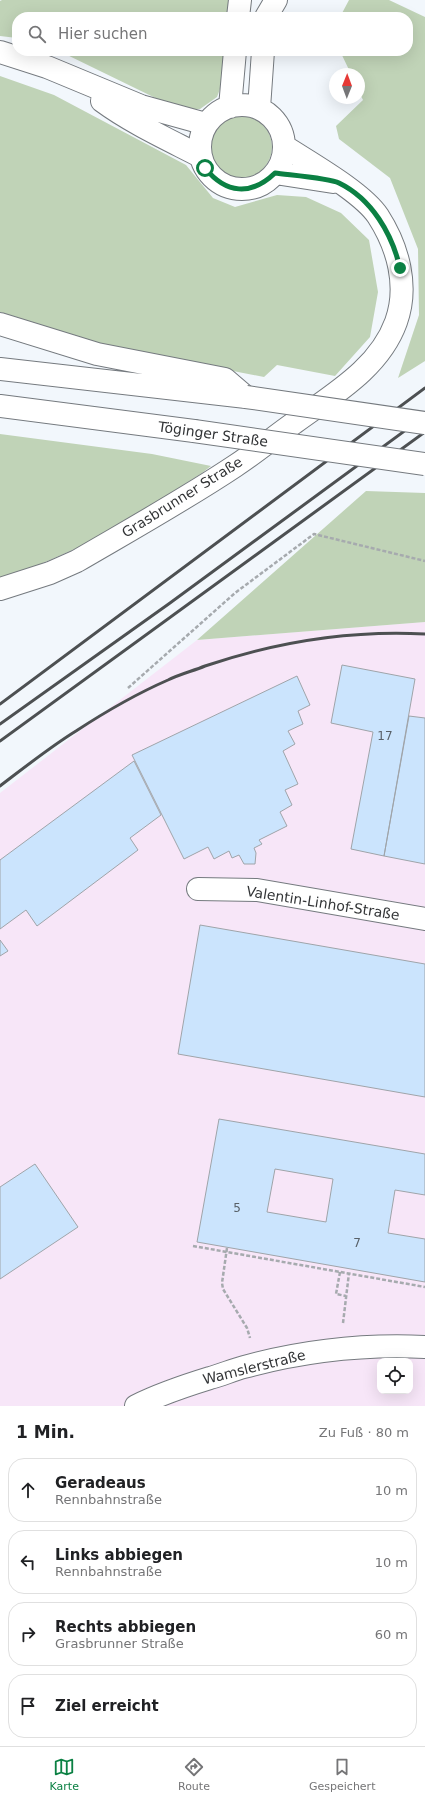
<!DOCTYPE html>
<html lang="de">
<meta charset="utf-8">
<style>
body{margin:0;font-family:"DejaVu Sans",sans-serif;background:#f2f2f2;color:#202124}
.controls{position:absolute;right:12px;bottom:12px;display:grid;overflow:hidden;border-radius:8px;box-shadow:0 4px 16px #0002}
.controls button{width:36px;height:36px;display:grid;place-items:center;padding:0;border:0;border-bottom:1px solid #e0e0e0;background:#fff;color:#202124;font:20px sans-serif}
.compass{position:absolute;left:329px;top:68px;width:36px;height:36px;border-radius:50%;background:#fff;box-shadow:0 4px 16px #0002;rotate:1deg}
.stop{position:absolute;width:12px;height:12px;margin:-9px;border:3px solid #0b8043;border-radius:50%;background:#fff}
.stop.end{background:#0b8043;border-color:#fff;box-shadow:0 1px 4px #0008}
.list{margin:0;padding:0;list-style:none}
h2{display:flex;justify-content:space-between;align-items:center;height:52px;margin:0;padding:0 16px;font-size:17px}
h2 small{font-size:13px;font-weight:400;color:#757577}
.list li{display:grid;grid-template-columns:26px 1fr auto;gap:12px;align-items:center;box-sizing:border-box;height:64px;margin:0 8px 8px;padding:0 8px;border:1px solid #e0e0e0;border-radius:16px}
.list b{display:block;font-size:15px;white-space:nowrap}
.list p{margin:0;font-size:13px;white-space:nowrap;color:#757577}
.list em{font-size:13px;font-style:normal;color:#757577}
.icon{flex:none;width:22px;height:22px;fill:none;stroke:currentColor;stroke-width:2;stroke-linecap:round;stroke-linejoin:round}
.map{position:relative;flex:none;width:425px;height:1406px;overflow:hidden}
.search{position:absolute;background:#fff;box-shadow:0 4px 16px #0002;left:12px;right:12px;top:12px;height:44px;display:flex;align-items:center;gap:10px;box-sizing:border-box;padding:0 14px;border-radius:16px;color:#757577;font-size:15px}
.sheet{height:340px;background:#fff}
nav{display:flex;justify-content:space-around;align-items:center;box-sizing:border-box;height:56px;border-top:1px solid #e0e0e0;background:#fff;font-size:11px;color:#757577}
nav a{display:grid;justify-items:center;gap:2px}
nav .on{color:#0b8043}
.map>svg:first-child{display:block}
</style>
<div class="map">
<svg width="425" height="1406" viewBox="0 0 425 1406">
<rect width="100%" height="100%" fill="#f2f7fc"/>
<!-- industrial -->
<path fill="#f7e6f8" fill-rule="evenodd" d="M425,622V1406H0V793L197,640ZM380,1361H410V1391H380Z"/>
<!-- green -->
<path fill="#c0d3b7" d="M2,0H232L231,17H17V38L0,36V1Z
M349,0H389L425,17V361L398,378L419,315L418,249L390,178L339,139L336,126L363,100L359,92V74H351L340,51H408V17H340Z
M59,51H228L226,73L217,97L200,109H178Z
M0,76L54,95L186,165L213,198L235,207L277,195L306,197L341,213L369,240L378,292L370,337L335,376L277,365L264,377L115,348L0,312Z
M210 147a31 31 0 1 1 62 0a31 31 0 1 1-62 0Z
M0,434L152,454L211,466L202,473L104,536L0,582Z
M366,491L425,493V622L197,640Z"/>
<!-- building -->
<path fill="#cbe4fd" stroke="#9fa4a9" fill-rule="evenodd" d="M342,665L415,679L384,856L351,849L373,732L331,723Z
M297,676L310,705L298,711L303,724L288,731L295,744L283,751L298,784L285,790L292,805L280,812L287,826L259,840L262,844L254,848L256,853L255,864H244L239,855L232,858L229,851L214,859L208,847L184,859L132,755Z
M409,716L425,718V864L384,856Z
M134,761L161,815L130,838L138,850L37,926L26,910L0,929V860Z
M200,925L425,964V1097L178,1054Z
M0,940L8,951L0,956Z
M219,1119L425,1154V1195L395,1190L388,1233L425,1239V1282L197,1242ZM275,1169L333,1179L326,1222L267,1212Z
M35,1164L78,1227L0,1279V1187Z"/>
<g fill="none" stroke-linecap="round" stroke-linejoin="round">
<defs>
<path id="minor" d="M238,17L240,0
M266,17L276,0
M200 147a42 42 0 1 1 84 0a42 42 0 1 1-84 0Z
M230,107L235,51
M259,108L263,51
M275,173L333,182
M0,589L50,573L77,561C130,530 184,500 235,466C255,453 274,437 294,423C332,395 379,369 396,322C409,286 398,247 378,216C362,192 310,163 284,146
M198,889L257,890L425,919
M136,1406C160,1394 184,1386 210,1378C221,1375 233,1370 244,1367C303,1351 364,1344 425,1347"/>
<path id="highway" d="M0,52L47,67L141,106L206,124
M102,101C132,123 167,139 200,156
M0,324L97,354L225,379L246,397
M0,369L246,397
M0,406L194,431"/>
</defs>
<!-- minor casing -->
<use href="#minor" stroke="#757a7f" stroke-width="24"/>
<!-- highway casing -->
<use href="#highway" stroke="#757a7f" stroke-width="24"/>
<!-- path -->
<path stroke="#a6aaae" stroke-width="2.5" stroke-dasharray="4 2" stroke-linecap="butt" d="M128,688L235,593L314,534L425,561
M193,1246L425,1287
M227,1248L222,1283L223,1289L247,1328L250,1338
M340,1272L336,1294L346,1296
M343,1323L349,1273"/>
<!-- minor -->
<use href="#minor" stroke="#fff" stroke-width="22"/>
<!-- highway -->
<use href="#highway" stroke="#fff" stroke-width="22"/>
<!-- rail -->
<path stroke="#4d5052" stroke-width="3" d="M0,704L425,388
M0,724L170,603L425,416
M0,741L425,432
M0,786C25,767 50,747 76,731C105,712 136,694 168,680C180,674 193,671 205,666C276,642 351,630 425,634"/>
<defs>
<path id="highway-bridge" d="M246,397L425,423
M194,431L425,464"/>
</defs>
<!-- highway-bridge casing -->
<use href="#highway-bridge" stroke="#757a7f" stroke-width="24" stroke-linecap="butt"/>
<!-- highway-bridge -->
<use href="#highway-bridge" stroke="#fff" stroke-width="22"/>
</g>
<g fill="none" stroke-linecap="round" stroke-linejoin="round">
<!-- route -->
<path stroke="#0b8043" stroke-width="5" d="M205,168C226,194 251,196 275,173C289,175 329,178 339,183C372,199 392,234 400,268"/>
</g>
<g text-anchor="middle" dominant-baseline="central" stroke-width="3" stroke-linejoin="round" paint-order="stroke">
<!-- number labels -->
<g font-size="12" fill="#586068">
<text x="385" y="736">17</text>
<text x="237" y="1208">5</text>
<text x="357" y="1243">7</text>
</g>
<!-- street labels -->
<g font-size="14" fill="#323436" stroke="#fff">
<text transform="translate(213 434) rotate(8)">Töginger Straße</text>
<text transform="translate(182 497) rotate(-32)">Grasbrunner Straße</text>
<text transform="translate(323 903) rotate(9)">Valentin-Linhof-Straße</text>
<text transform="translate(254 1367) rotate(-14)">Wamslerstraße</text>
</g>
</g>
</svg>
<div class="controls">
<button><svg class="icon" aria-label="locate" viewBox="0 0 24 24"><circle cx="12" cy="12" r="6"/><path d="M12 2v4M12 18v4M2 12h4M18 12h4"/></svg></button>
</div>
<svg class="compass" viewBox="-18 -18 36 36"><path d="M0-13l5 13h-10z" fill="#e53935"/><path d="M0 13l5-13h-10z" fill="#757577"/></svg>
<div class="stop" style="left:205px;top:168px"></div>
<div class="stop end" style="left:400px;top:268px"></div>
<div class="search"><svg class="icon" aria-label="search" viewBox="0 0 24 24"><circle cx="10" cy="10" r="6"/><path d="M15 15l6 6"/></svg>Hier suchen</div>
</div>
<section class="sheet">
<h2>1 Min.<small>Zu Fuß · 80 m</small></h2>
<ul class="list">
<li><svg class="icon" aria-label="ahead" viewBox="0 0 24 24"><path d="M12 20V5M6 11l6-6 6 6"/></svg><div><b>Geradeaus</b><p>Rennbahnstraße</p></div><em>10 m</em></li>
<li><svg class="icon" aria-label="left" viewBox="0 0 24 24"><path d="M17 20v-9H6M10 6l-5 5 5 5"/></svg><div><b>Links abbiegen</b><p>Rennbahnstraße</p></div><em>10 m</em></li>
<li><svg class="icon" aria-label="right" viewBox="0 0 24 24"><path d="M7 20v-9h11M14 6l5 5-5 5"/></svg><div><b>Rechts abbiegen</b><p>Grasbrunner Straße</p></div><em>60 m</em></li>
<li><svg class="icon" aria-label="arrive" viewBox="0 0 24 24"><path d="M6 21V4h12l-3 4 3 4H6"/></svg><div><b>Ziel erreicht</b></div></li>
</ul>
</section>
<nav>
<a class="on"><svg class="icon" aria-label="map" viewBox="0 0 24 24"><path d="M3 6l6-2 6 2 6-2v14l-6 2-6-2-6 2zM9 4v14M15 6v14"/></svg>Karte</a>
<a><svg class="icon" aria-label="directions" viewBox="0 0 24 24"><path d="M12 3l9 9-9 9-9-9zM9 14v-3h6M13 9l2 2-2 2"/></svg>Route</a>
<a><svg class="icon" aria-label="saved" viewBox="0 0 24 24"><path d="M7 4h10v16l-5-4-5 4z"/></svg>Gespeichert</a>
</nav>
